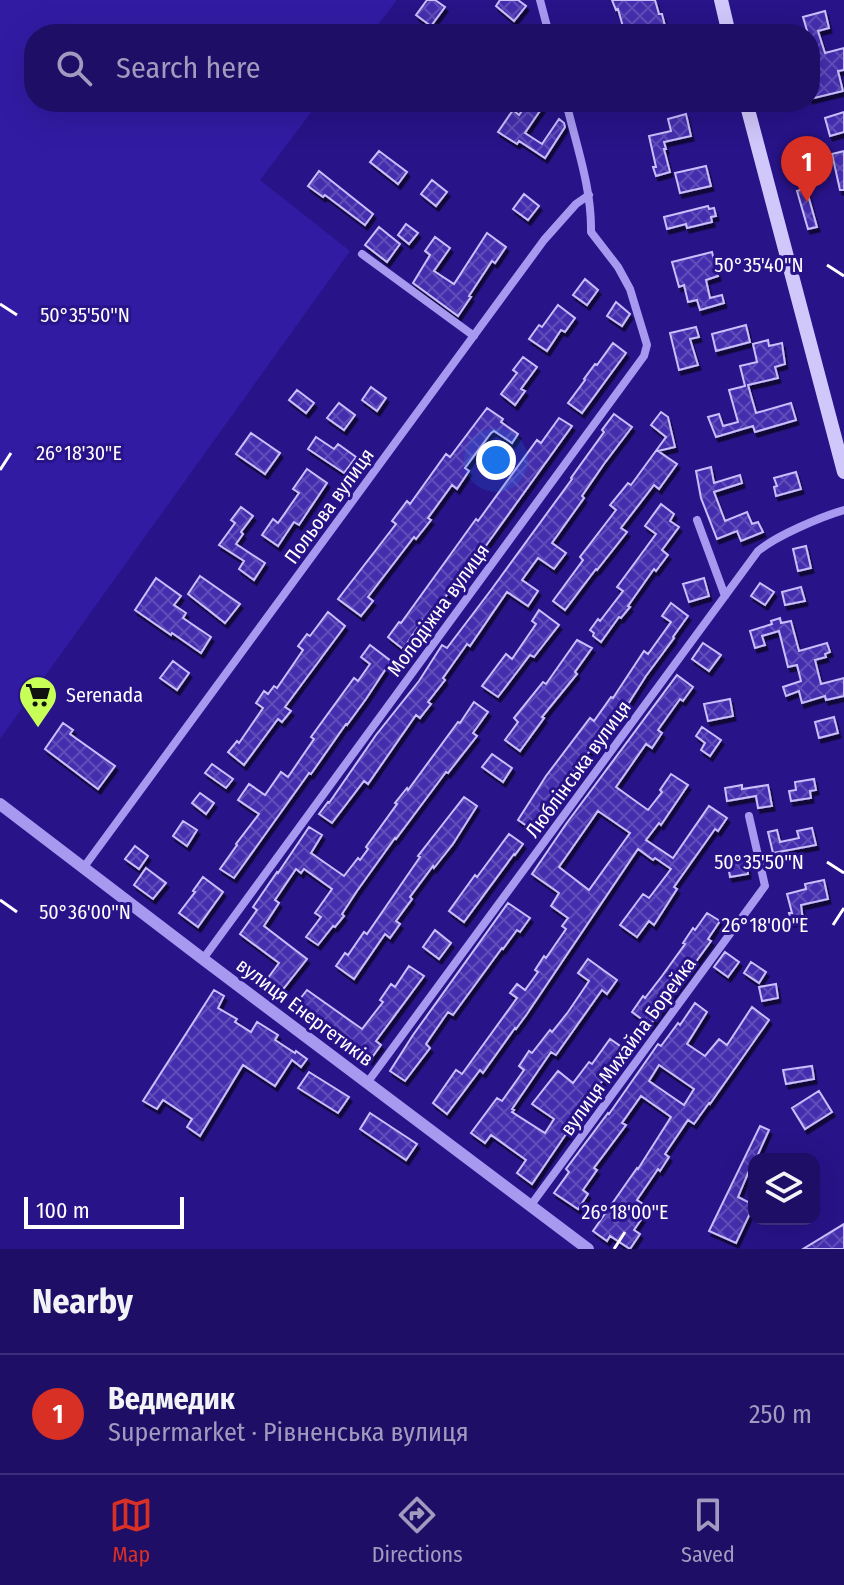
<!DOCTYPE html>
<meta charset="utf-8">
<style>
body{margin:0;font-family:"Fira Sans Condensed",sans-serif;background:#2b1c6f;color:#f1f3f6}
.controls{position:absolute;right:24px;bottom:24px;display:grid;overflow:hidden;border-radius:16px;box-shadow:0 8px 32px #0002}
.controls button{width:72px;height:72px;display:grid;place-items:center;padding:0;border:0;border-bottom:2px solid #3c2e7a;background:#1e0e66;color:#f1f3f6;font:40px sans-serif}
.scale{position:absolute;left:24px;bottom:20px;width:160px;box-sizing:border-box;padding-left:8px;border:4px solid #fff;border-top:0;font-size:22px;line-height:28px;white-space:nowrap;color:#fff;-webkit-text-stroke:6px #281388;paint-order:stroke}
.you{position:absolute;left:496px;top:460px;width:28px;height:28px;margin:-20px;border:6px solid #fff;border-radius:50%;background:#1a73e8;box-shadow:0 0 0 12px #1a73e833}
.badge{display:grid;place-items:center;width:52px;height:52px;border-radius:50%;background:#d93025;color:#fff;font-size:26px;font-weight:700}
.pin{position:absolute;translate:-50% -66px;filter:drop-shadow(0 2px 4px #0008)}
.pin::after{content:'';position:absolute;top:42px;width:28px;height:24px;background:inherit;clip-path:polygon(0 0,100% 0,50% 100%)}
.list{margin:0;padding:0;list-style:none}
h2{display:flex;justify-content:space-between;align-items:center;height:104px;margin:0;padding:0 32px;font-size:34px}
h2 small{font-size:26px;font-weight:400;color:#a19cbf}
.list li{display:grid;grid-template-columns:52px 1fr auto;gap:24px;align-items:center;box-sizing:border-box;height:120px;padding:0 32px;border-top:2px solid #3c2e7a}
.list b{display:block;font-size:30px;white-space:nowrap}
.list p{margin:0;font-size:26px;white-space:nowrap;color:#a19cbf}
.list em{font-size:26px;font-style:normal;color:#a19cbf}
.icon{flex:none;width:44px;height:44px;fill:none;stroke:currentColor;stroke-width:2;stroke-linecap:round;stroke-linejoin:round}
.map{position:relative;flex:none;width:844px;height:1249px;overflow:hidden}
.search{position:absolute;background:#1e0e66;box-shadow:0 8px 32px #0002;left:24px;right:24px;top:24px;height:88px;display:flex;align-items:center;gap:20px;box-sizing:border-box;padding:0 28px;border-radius:32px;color:#a19cbf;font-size:30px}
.sheet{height:224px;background:#1e0e66}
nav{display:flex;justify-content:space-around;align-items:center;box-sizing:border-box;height:112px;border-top:2px solid #3c2e7a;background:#1e0e66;font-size:22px;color:#a19cbf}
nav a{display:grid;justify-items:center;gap:4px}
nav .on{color:#d93025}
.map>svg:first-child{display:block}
</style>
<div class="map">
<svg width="844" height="1249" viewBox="0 0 844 1249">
<defs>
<pattern id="building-cross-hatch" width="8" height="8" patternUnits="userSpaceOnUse" patternTransform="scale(2)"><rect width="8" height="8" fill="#442ead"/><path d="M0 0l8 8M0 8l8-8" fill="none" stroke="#604db9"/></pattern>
<filter id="shadow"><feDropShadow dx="2.5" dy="4.5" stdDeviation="0" flood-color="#0009"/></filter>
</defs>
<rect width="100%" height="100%" fill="#281388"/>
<!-- garden -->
<path fill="#311ba3" d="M0,0H397L371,34H34V102H319L260,180L350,251L0,739Z"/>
<!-- building -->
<path fill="url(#building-cross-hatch)" stroke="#c9bffc" stroke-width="2" fill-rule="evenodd" filter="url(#shadow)" d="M427,0H435L445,7L431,26L416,15Z
M500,0H518L526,6L514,21L496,6Z
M612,0H655L659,14H662L666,30L651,34H625L618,9L616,10Z
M825,11L829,28L818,31L825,53L844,48V70L838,71L843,91L810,99V34H808L803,17Z
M528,102H546L525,133L542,144L559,119L564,123L565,127L545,158L519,141L517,144L498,132L513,110L519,115Z
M844,112V132L830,136L825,118Z
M686,114L691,136L664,142L666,149H664L670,172L656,176L653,167H656L649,136L671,131L668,119Z
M379,151L407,172L398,184L370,162Z
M844,151V190H840L832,154Z
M706,166L711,186L680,193L675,173Z
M319,171L373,214L365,225L325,195L323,197L308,186Z
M432,180L447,192L436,206L421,194Z
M806,188L817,227L808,229L797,191Z
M524,194L539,206L528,220L513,209Z
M708,206L709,209L714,208L716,216L711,217L712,222L687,228L686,224L667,229L664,217Z
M406,224L418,233L409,244L398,235Z
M379,227L400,244L387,262L365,245Z
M487,233L506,247L495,263L492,261L469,296L471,297L458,316L413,283L430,255L425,251L435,237L450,248L434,271L454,284Z
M712,252L718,276L706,280L710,298L722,295L724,303L700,310L697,300L688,302L684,285L679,287L672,262Z
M585,279L598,290L587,305L573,295Z
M616,302L630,314L622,326L607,316Z
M558,305L575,318L565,332L561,330L547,351L529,339L539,325L542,327Z
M746,325L750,342L716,351L712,334Z
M696,327L699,337L690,339L698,365L679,370L670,333Z
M768,340L769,346L782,343L785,364L775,367L778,378L748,385L756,413L791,403L796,420L755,432L753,426L716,437L708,417L719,414L723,426L738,422L729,390L745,386L740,366L757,362L753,344Z
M613,343L626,353L582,413L568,403L585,380L584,379L595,364L597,365Z
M523,357L537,367L521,389L525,391L515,405L501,394L517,373L513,370Z
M371,387L386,398L377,411L362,400Z
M297,390L314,403L306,413L289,400Z
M339,403L355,415L344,430L327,418Z
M487,408L503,419L501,422L518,434L512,443L494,431L491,433L465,468L469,471L457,489L452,485L428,518L431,520L416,539L414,537L368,597L373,601L361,616L338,599L396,524L392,521L407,501L410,504L446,454L450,457Z
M661,412L668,417L675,447L658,451L677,464L659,489L654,485L621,528L627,532L597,570L596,569L565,610L553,601L583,560L580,557L616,510L610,505L628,483L631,485L666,437L651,425Z
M614,414L632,427L604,464L582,496L584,498L552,543L566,553L554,569L538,558L522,580L538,591L528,606L507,592L470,646L467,644L443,678L445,680L428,702L431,704L420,718L416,715L368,784L364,781L332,823L319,814L328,802L329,803L376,735L419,681L442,645L447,648L491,590L572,479L571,478L604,432L602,430Z
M559,418L572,426L485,547L464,573L463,572L427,623L423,620L403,649L394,642L388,637L399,622L401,623L458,544L476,519L478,521L537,440L541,443Z
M251,433L280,453L265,474L236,454Z
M316,437L334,449L338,444L356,457L344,473L308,449Z
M711,467L714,483L740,475L742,483L714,492L725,521L747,512L752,524L758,522L763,532L741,541L737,531L717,539L701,498L696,471Z
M307,469L327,483L299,525L294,522L278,546L262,535L273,519L278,523L299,493L293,489Z
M796,472L801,489L776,496L774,487L777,486L774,478Z
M661,504L674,514L670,521L679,527L662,550L668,555L656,571L654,569L628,606L630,607L621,618L619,617L601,642L593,636L594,633L590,630L598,619L600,621L623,591L617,587L656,534L645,526Z
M241,507L253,516L241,532L243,534L236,544L265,563L254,580L239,569L244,561L219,545L235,523L231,520Z
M806,546L811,568L798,571L793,549Z
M200,576L240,604L225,623L188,594Z
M156,578L181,596L174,605L186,613L183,618L211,637L201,653L172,633L171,635L135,610Z
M704,578L709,596L689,602L683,584Z
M760,583L774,592L765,605L751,596Z
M801,587L805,601L785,605L782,592Z
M671,603L688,616L673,637L674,638L646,676L618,720L613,717L589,752L555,795L533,830L518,820L546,776L590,718L594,721L611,697L613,698L644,651L648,654L671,622L662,616Z
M539,610L559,625L534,657L530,655L498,697L482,686L506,654L512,659L536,624L532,621Z
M328,612L345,626L285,707L291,711L282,722L278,719L244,765L228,752L237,741L239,743L263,708L256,703L264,691L268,694L274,686L277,688L303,650L298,646L307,634L310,636Z
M780,618L781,623L791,621L799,651L827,643L830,652L825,654L826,657L815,660L821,684L844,678V696L826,700L825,696L802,703L799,691L786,696L783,687L801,681L797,665L788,667L779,631L762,636L765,645L755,648L750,631L772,624L771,621Z
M577,640L592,648L575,672L577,674L542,717L544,718L520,751L505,740L518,722L514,718L543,682L546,684Z
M703,643L721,655L709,671L692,659Z
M370,645L391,661L366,699L347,725L346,724L311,774L309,773L234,878L220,869L237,845L236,844L259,814L238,800L249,784L265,795L281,772L288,777L314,739L311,737L354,678L358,681L370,664L361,657Z
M173,661L189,673L177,690L160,678Z
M677,675L693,687L683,701L680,699L658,730L662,733L652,748L646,744L616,787L648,810L662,792L660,790L671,774L688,785L661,825L659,823L646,840L673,858L709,806L727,818L718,831L715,829L674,887L677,889L654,925L649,921L637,937L620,925L643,894L649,898L671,869L655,858L653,860L638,849L527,1014L516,1029L515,1028L483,1073L480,1070L447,1114L433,1103L456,1070L462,1074L517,998L510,993L517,984L525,990L538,972L535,970L544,956L546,958L566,929L562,926L568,918L551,906L559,893L532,874L566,824ZM598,811L630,833L589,890L559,867Z
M730,699L733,716L708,721L704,704Z
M474,702L488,712L473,733L477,736L448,773L446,772L396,839L395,838L357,891L342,914L344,916L335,927L333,926L318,945L306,937L321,917L315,913L332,889L304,869L301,873L296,869L275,900L279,903L264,926L307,959L280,993L265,982L279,963L240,934L257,910L253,907L277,872L278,873L309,827L322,835L311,853L344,876L358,858L360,860L368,849L366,847L397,804L395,803L407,788L408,790L458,722L460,723Z
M834,717L838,733L819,738L815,722Z
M63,723L73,730L70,734L115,766L98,789L45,749Z
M702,727L721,740L710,756L701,750L705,743L696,736Z
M492,754L512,768L503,782L482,767Z
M212,764L233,779L226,788L205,773Z
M814,779L816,790L810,791L811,798L791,801L789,791L796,790L795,782Z
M742,785V789L768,785L772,806L758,808L756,796L727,801L725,788Z
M200,793L214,803L206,814L192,803Z
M464,797L477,806L453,844L434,868L433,866L410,897L412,899L396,921L400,924L390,938L385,934L354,979L336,966L345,953L348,955L364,932L367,934L420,857L418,856Z
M183,821L197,830L187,846L173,836Z
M812,828L816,845L773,853L768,832L777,830L780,842L799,838L797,831Z
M509,834L523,844L515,855L514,854L464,922L449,911L475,875L477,877Z
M135,846L148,856L139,869L125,859Z
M746,857L748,874L730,877L727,859Z
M146,868L166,883L153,899L134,885Z
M203,877L223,892L198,927L179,913L195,892L193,891Z
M824,880L828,899L801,905L803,920L791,922L789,913H792L787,894L806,889L805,884Z
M508,903L530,918L520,932L517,930L503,949L502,948L453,1015L448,1012L426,1044L430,1048L405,1081L390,1071L413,1035Z
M707,913L720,921L708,939L711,941L650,1025L632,1012L643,996L645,998L662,976L685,944L683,943L693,928L695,930Z
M435,930L451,943L439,959L423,947Z
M725,952L739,962L728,977L714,967Z
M588,959L617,980L607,994L602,990L556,1055L551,1052L512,1109L514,1110L512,1112L545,1133L554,1119L532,1104L558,1071L573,1083L589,1062L592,1064L610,1039L626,1050L575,1117L578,1120L568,1135L566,1134L532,1184L517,1173L526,1160L491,1135L485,1143L471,1133L497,1098L502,1101L524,1070L519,1066L529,1051L532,1053L550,1030L552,1032L568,1012L589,981L578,973Z
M751,962L766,972L759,983L744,973Z
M409,966L424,976L376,1041L381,1045L370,1060L350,1046L353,1042L296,1004L307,990L362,1029L383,1002L380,1000L391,984L395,987Z
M776,984L778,998L762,1001L759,987Z
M214,990L224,996L218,1008L237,1019L235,1022L251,1032L257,1022L278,1035L275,1040L295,1053L296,1051L307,1059L301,1067L292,1060L275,1086L243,1065L200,1136L187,1127L192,1119L163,1100L157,1109L143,1101Z
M695,1003L707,1012L687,1044L705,1056L719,1039L727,1045L752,1007L769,1020L710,1104L709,1103L694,1124L688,1120L665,1154L669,1157L660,1171L658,1169L637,1200L649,1208L634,1230L640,1234L630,1249L610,1236L607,1241L593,1231L637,1168L638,1169L671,1117L641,1096L622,1123L626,1125L594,1168L597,1170L583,1190L588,1194L578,1209L554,1193L569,1172L566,1169L608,1113L609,1114L658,1044L661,1046L678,1023L680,1025ZM659,1065L694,1089L684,1105L649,1081Z
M812,1066L814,1079L786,1084L783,1070Z
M309,1072L349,1097L338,1113L298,1088Z
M819,1091L832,1112L805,1129L792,1108Z
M370,1113L417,1144L406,1160L360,1129Z
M760,1126L769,1130L756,1159H754L738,1197L754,1205L736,1243L709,1231Z
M844,1224V1249H803Z"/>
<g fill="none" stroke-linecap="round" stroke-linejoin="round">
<!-- minor -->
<path stroke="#a799f0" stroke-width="8" d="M540,0L549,34
M362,254L474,336
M697,520L725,596
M84,867L544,240L576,204L589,195
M203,959L644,356L647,345L630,289L618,267L591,232C592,189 576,144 566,102
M367,1083L758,551C776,536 820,517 844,510
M531,1205L765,886L749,816"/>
<!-- tertiary -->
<path stroke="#a799f0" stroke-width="12" d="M0,804L203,959L588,1249"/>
<!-- secondary -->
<path stroke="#d0c7fb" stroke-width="14" d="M721,0L729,34
M746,102L844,472"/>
</g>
<!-- ticks -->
<path fill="none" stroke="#fff" stroke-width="3" d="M827,265L844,276M0,304L17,315M0,470L11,453M827,862L844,873M0,900L17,912M833,925L844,908M614,1249L625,1232"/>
<!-- icons -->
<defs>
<symbol id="supermarket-pin" viewBox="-11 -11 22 30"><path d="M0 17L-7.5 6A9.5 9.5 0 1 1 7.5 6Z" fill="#c8ff57" stroke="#281388"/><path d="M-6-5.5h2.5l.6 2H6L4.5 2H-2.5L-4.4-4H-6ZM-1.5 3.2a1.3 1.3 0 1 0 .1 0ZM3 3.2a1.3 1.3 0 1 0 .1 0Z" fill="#111"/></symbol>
</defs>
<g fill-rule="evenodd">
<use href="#supermarket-pin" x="16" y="673" width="44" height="60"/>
</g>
<g text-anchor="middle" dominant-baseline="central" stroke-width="6" stroke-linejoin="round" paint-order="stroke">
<!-- street labels -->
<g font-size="20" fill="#fff" stroke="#281388">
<text transform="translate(329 506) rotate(-54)">Польова вулиця</text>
<text transform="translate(438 610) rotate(-54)">Молодіжна вулиця</text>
<text transform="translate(578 769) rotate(-54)">Люблінська вулиця</text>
<text transform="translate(305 1012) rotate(37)">вулиця Енергетиків</text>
<text transform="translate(628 1046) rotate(-54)">вулиця Михайла Борейка</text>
</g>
<!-- poi labels -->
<g font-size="20" fill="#fff" stroke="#281388" text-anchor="start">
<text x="66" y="695">Serenada</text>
</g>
</g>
<g font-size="20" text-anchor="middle" fill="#fff" stroke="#281388" stroke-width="6" stroke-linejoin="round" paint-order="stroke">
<text x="759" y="272">50°35'40"N</text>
<text x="85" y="322">50°35'50"N</text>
<text x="79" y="460">26°18'30"E</text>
<text x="759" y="869">50°35'50"N</text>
<text x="85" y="919">50°36'00"N</text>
<text x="765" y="932">26°18'00"E</text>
<text x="625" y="1219">26°18'00"E</text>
</g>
</svg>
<div class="controls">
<button><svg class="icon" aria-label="layers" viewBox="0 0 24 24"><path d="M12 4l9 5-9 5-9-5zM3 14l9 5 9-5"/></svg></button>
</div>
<div class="scale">100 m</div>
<div class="you"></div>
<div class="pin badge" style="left:807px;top:202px">1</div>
<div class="search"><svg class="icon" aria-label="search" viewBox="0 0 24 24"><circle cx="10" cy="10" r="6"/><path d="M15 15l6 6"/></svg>Search here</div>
</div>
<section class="sheet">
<h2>Nearby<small></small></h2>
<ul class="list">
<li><span class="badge">1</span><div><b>Ведмедик</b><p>Supermarket · Рівненська вулиця</p></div><em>250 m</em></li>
</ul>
</section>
<nav>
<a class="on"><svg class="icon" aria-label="map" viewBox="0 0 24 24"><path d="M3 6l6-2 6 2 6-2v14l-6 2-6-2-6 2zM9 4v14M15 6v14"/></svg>Map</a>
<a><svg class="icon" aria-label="directions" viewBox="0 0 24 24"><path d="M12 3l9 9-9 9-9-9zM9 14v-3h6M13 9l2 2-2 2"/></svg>Directions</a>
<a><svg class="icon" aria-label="saved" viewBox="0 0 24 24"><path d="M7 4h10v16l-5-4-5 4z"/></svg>Saved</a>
</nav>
